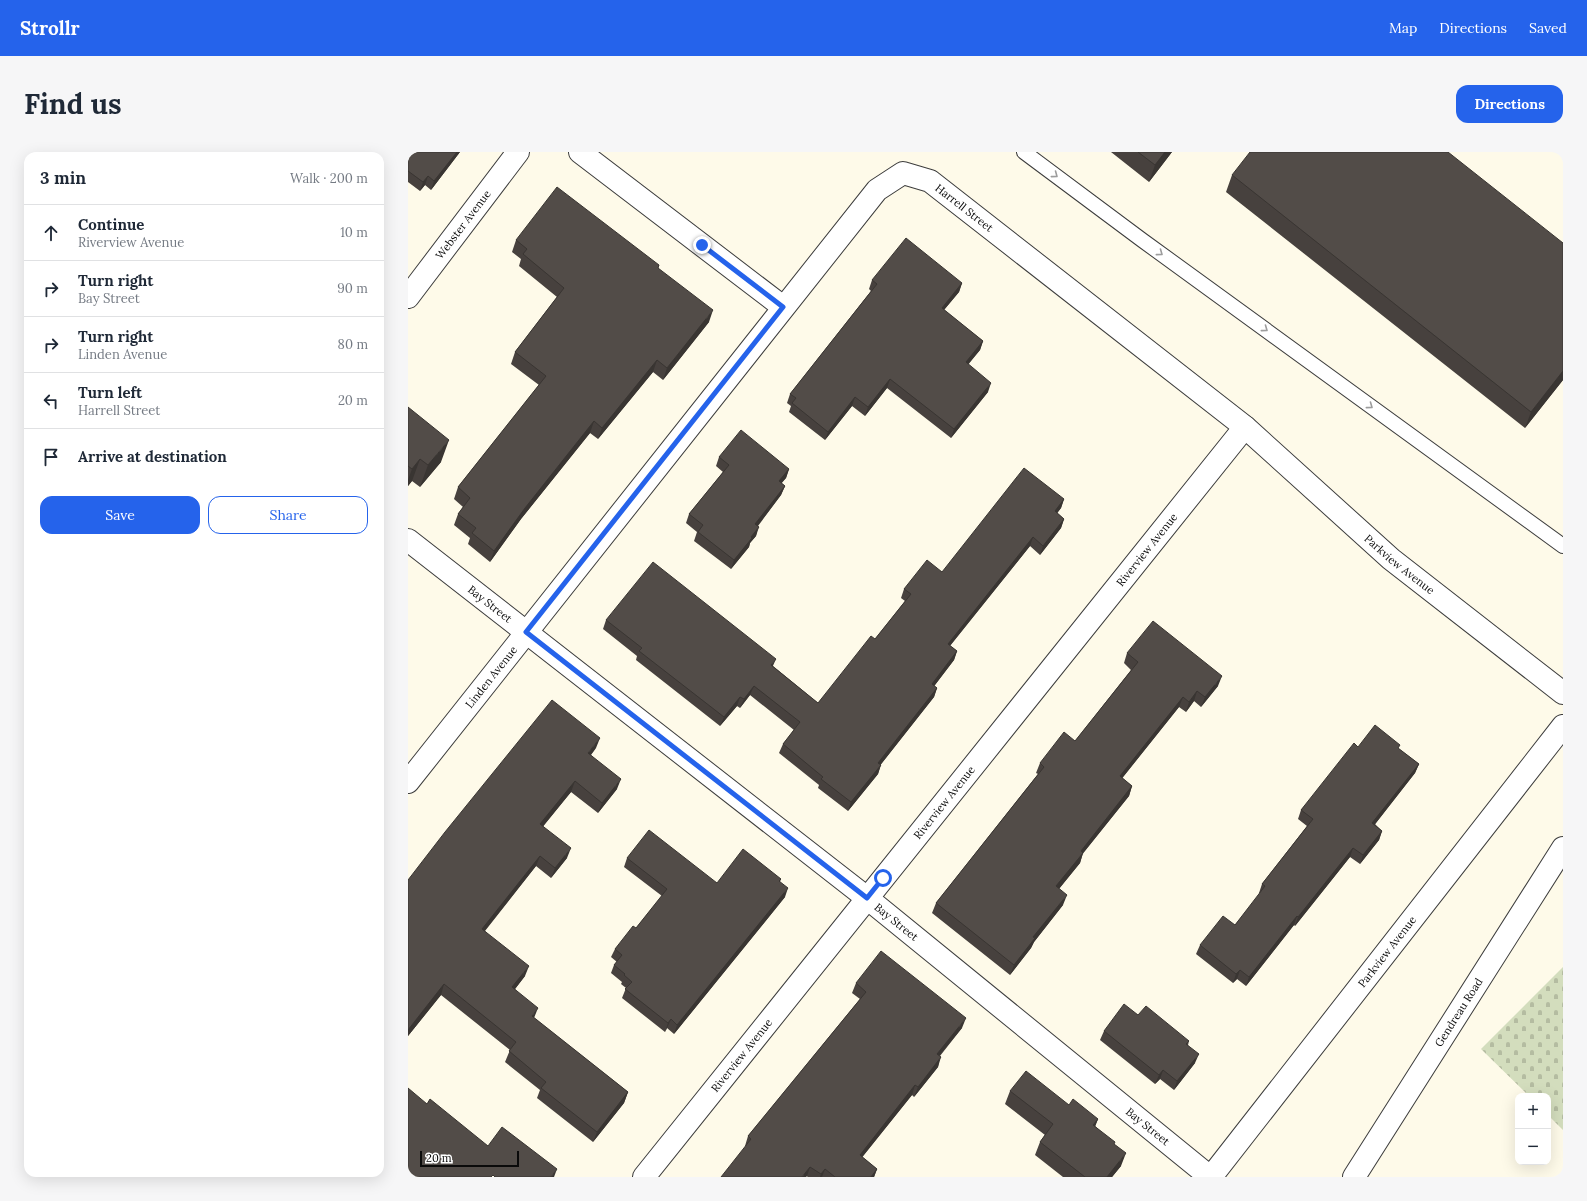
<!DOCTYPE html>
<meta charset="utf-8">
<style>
body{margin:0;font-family:Lora,serif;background:#f6f6f7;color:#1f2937}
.controls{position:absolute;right:12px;bottom:12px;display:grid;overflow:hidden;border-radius:8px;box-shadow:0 4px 16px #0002}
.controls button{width:36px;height:36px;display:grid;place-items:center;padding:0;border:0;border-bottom:1px solid #e0e1e3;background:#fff;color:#1f2937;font:20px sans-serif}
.scale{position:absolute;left:12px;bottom:10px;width:99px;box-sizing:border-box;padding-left:4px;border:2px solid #0a0a0a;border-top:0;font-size:11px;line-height:14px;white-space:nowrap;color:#0a0a0a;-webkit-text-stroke:3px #fff;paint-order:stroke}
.stop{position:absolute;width:12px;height:12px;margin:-9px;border:3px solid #2563eb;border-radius:50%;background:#fff}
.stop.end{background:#2563eb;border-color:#fff;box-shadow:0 1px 4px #0008}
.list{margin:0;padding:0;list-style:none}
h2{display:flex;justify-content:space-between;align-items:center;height:52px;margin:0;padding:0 16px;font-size:17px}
h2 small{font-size:13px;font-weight:400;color:#747a83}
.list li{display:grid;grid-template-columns:26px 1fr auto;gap:12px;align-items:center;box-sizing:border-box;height:56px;padding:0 16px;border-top:1px solid #e0e1e3}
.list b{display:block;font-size:15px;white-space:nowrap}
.list p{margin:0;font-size:13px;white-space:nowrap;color:#747a83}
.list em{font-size:13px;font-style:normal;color:#747a83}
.actions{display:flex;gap:8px;padding:12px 16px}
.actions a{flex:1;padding:9px 0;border:1px solid #2563eb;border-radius:12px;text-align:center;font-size:14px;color:#2563eb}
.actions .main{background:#2563eb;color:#fff}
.icon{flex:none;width:22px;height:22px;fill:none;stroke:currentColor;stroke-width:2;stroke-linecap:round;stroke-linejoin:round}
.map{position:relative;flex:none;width:1155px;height:1025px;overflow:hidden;border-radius:12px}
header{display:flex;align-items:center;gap:24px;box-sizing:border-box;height:56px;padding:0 20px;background:#2563eb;color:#fff}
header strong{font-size:19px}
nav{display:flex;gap:22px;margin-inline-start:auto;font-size:14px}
.intro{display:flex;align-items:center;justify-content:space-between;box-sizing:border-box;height:96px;padding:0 24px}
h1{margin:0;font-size:28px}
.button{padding:10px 18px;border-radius:12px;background:#2563eb;color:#fff;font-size:14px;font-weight:700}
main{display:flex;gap:24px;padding:0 24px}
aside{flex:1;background:#fff;border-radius:12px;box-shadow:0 4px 16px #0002}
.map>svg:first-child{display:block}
</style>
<header>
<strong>Strollr</strong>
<nav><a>Map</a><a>Directions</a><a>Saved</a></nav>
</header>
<div class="intro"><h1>Find us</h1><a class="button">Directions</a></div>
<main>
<aside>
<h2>3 min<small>Walk · 200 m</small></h2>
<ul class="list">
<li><svg class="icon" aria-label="ahead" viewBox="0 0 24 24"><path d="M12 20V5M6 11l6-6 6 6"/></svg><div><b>Continue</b><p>Riverview Avenue</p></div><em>10 m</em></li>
<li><svg class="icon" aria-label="right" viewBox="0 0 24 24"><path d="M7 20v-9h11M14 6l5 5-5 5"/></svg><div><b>Turn right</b><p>Bay Street</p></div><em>90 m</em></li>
<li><svg class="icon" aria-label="right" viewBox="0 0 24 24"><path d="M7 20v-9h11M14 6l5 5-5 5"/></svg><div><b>Turn right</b><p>Linden Avenue</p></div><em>80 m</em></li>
<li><svg class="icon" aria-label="left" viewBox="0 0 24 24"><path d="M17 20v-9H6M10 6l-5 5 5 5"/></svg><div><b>Turn left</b><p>Harrell Street</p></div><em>20 m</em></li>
<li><svg class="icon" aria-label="arrive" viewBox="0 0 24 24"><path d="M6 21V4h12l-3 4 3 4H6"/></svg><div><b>Arrive at destination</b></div></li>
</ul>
<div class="actions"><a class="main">Save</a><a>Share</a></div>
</aside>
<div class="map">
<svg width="1155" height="1025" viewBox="0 0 1155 1025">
<defs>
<pattern id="cemetery-stones" width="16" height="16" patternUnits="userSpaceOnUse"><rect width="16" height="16" fill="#d3ddbd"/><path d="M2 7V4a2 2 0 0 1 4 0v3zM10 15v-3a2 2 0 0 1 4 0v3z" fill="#b4bca1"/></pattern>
</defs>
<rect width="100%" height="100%" fill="#fefae9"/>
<!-- cemetery -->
<path fill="url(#cemetery-stones)" d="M1155,815V978L1140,963V944H1121L1073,897Z"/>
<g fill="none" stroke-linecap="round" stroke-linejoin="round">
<defs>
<path id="service" d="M616,0L734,88L1155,394"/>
<g id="minor">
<path d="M172,0L375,155"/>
<path id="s1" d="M0,145L110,0"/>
<path id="s2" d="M0,388L459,746L802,1025"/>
<path id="s3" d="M0,630L469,38L495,21L522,29L837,275L983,407L1155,541"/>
<path id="s4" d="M236,1025L837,275"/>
<path id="s5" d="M803,1025L1155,574"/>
<path id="s6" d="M946,1025L1155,696"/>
</g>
</defs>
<!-- service casing -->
<use href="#service" stroke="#3d3d3d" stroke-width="16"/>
<!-- minor casing -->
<use href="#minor" stroke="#3d3d3d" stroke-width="24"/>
<!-- service -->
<use href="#service" stroke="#fff" stroke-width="14"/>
<!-- minor -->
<use href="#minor" stroke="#fff" stroke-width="22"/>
</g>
<!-- wall -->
<path fill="#47413e" d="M0,0H52L23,38L17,33L12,39L0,30Z
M703,0H764L741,30Z
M824,23L1155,91V228L1117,276L818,40Z
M108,88L251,113L250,116L301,170L255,228L245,220L190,287L182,281L113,367L82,410L60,392L62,386L46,373L50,362L55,355L46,347L50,335L131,233L103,212L107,200L149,145L111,114L113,107L104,100Z
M464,128L554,131L551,140L536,158L575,189L572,198L560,212L580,240L543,286L479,236L457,264L444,254L417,288L381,260L383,254L379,251L382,242L463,139L461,137Z
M0,255L33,310L12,335L4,329L0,334Z
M311,305L381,317L378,326L373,331L377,334L373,343L350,374L348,384L342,391L341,395L323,417L286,389L289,380L278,371L281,362L315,320L308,314Z
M656,347L653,356L649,361L656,367L653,376L632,403L622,394L542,494L549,499L546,508L526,534L529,536L526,545L473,612L470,622L440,659L410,636L411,633L371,601L375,592L386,578L342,543L332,556L329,554L312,574L228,508L229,504L195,477L198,468L365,514L410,551L467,487L497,449L493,446L496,437L534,420Z
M719,501L810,534L793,555L786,549L778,560L771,555L714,626L724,634L721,644L675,701L672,711L651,737L655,753L626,790L623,796L602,823L524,761L528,751L630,622L628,621L632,611L667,589L723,518L716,511Z
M950,595L991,597L1011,612L1007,621L967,672L974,679L971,688L952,712L942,705L887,774L886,773L838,834L829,827L825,831L788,802L792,793L827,773L852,742L851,741L854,732L899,674L890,667L893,658Z
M188,596L183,603L209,637L190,661L163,640L135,674L159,706L143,726L128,714L77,779L117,824L107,837L126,866L220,940L216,951L185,990L129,946L132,938L97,910L102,898L33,843L0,884V728Z
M219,706L309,731L373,727L372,730L377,745L266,882L259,876L257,880L214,846L218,836L213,832L214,830L203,821L206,813L209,810L203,805L207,797L228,776L254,744L216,715Z
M448,831L554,876L532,904L530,915L506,945L504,943L454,1005L469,1017L466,1025H400L337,994L340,984L452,847L444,841Z
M730,863L781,889L780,893L787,911L766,938L752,927L747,932L692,888L696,879Z
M602,939L661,953L690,967L687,974L706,992L713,1014L704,1025H655L627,1003L632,990L637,983L597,952Z"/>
<!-- shaded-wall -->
<path fill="#393532" d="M49,0H52L23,38L26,29Z
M757,0H764L741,30L747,13Z
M20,24L17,33L12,39L15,30Z
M554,131L551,140L530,165L534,156Z
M305,158L301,170L255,228L259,216Z
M575,189L572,198L555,219L558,210Z
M249,208L245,220L190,287L194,276Z
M1155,219V228L1117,276L1123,260Z
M482,227L479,236L457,264L460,255Z
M583,231L580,240L543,286L546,277Z
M447,245L444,254L417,288L420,280Z
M186,269L182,281L113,367L82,410L86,399L117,356Z
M41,288L33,310L12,335L20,313Z
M12,307L4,329L0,334V328L4,317Z
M381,317L378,326L368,338L371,329Z
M377,334L373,343L344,381L347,372Z
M656,347L653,356L644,368L647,359Z
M656,367L653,376L632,403L635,394Z
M351,375L348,384L342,391L341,395L323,417L326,408Z
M625,385L622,394L536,501L540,492Z
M549,499L546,508L521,541L524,532Z
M368,507L364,516L363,513Z
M814,524L810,534L793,555L797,545Z
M346,534L342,543L332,556L336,547Z
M529,536L526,545L467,620L470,611Z
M789,539L786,549L778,560L781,550Z
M332,545L329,554L312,574L316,565Z
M775,545L771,555L708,634L712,624Z
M192,586L188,596L176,611L180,601Z
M1011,612L1007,621L961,680L964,671Z
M473,613L470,622L440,659L443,650Z
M213,627L209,637L190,661L194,651Z
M167,629L163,640L129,682L132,672Z
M724,634L721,644L669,709L673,699Z
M974,679L971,688L952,712L955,703Z
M163,696L159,706L143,726L147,716Z
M945,696L942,705L887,774L890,765Z
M675,701L672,711L645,744L648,734Z
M132,704L128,714L70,787L74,777Z
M380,736L377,745L266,882L269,873Z
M659,743L655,753L626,790L623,796L602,823L606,813L625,785Z
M889,764L886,773L838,834L841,825Z
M121,814L117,824L100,846L104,835Z
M832,818L829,827L825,831L828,822Z
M36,832L33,843L0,884V878Z
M130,856L126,866L124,864Z
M558,866L554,876L525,911L529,902Z
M263,867L259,876L257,880L260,871Z
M791,902L787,911L766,938L769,929Z
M533,905L530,915L506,945L510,935Z
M755,918L752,927L747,932L751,923Z
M507,933L504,943L448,1013L452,1003Z
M220,940L216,951L185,990L189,980Z
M690,967L685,980V973Z
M718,1001L713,1014L704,1025H699Z
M402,1015L399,1024L398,1025H394Z
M149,1017L146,1025H143Z
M417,1017L414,1025H412L413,1022Z
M469,1017L466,1025H463Z"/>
<!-- building -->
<path fill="#524c48" stroke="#393532" d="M0,0H49L26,29L20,24L15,30L0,19Z
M730,0H757L747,13Z
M842,0H1040L1155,91V219L1123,260L824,23Z
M149,35L251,113L250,116L305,158L259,216L249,208L194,276L186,269L117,356L86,399L64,381L68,376L50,362L62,346L50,335L138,224L107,200L156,136L115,102L119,97L108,88Z
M498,86L554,131L534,156L575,189L558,210L583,231L546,277L482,227L460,255L447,245L420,280L384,251L388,246L382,242L469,132L464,128Z
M0,255L41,288L20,313L12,307L4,317L0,314Z
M333,278L381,317L371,329L377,334L347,372L351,375L343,385L344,386L326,408L290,380L295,373L281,362L321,313L311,305Z
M616,316L656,347L647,359L656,367L635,394L625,385L540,492L549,499L524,532L529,536L470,611L473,613L443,650L413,627L415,625L375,592L392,570L346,534L336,547L332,545L316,565L231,499L234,496L198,468L245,410L368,507L363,513L410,551L463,484L467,487L503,442L496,437L519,408L534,420Z
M745,469L814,524L797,545L789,539L781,550L775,545L712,624L724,634L673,699L675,701L648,734L659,743L625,785L627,786L606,813L528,751L636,615L632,611L656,580L667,589L730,510L719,501Z
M144,548L192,586L180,601L213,627L194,651L167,629L132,672L163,696L147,716L132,704L74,777L121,814L104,835L130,856L124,864L220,940L189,980L133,936L138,930L101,899L108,890L36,832L0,878V728L37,680Z
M967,573L992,593L990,596L1011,612L964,671L974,679L955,703L945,696L890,765L889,764L841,825L832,818L828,822L792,793L815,764L827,773L857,734L854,732L905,667L893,658L946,591L950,595Z
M241,678L309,731L335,697L373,727L371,729L380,736L269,873L263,867L260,871L217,837L224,830L216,823L217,822L206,813L214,803L207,797L225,774L228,776L259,737L219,706Z
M473,799L558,866L529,902L533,905L510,935L507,933L452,1003L469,1017L463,1025H427L417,1017L413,1022L402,1015L394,1025H313L343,987L340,984L458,840L448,831Z
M716,852L730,863L738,854L781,889L778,892L791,902L769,929L755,918L751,923L696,879Z
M618,919L661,953L665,947L690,967L685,973L707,990L706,992L718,1001L699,1025H677L632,990L645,972L602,939Z
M0,936L19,952L22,947L80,994L94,975L149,1017L143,1025H87L85,1023L83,1025H0Z"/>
<!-- one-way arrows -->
<defs><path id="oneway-chevron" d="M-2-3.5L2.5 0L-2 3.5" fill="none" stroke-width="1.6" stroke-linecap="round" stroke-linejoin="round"/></defs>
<g stroke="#9d9d9d">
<use href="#oneway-chevron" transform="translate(647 23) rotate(37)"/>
<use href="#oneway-chevron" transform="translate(752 101) rotate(36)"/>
<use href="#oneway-chevron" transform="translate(857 177) rotate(36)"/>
<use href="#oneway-chevron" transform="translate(962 254) rotate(36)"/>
</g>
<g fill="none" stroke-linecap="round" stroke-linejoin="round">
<!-- route -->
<path stroke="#2563eb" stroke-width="5" d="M294,93L375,155L118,480L459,746L475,726"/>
</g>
<g text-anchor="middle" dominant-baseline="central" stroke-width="4" stroke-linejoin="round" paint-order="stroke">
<!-- street labels -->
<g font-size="11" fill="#0a0a0a" stroke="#fff">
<text stroke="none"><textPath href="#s3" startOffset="858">Harrell Street</textPath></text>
<text stroke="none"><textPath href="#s1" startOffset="91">Webster Avenue</textPath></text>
<text stroke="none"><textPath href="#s4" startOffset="804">Riverview Avenue</textPath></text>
<text stroke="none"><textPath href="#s3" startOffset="1421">Parkview Avenue</textPath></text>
<text stroke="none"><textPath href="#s2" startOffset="104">Bay Street</textPath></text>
<text stroke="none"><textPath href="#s3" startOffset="134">Linden Avenue</textPath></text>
<text stroke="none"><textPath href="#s4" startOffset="480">Riverview Avenue</textPath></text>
<text stroke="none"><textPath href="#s2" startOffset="620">Bay Street</textPath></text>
<text stroke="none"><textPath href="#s5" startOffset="286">Parkview Avenue</textPath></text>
<text stroke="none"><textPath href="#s6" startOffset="195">Gendreau Road</textPath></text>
<text stroke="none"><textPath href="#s4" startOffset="156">Riverview Avenue</textPath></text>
<text stroke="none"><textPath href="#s2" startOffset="944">Bay Street</textPath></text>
</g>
</g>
</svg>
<div class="controls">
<button>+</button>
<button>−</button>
</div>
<div class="scale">20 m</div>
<div class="stop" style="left:475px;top:726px"></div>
<div class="stop end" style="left:294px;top:93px"></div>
</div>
</main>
